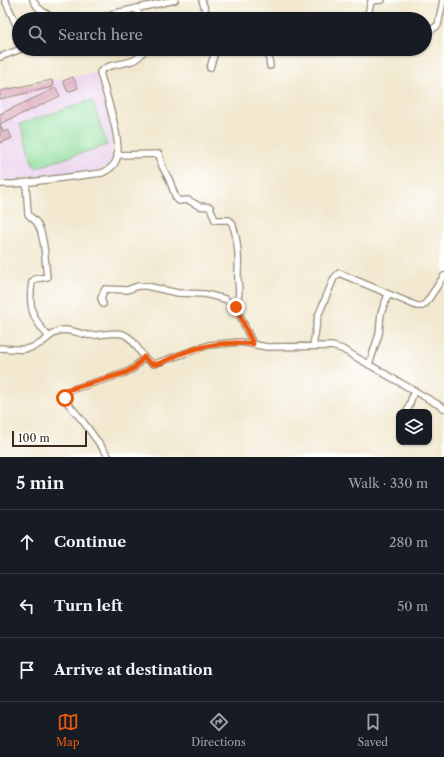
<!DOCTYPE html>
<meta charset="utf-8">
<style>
body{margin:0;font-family:"Libre Caslon Text",serif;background:#20242c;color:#f1f3f6}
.controls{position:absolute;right:12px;bottom:12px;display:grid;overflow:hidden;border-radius:8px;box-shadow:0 1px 3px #0004}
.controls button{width:36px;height:36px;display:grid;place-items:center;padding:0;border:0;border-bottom:1px solid #363941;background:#171b24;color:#f1f3f6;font:20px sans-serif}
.scale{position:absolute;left:12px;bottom:10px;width:75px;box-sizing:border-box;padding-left:4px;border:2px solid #3b2a1e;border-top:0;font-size:11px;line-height:14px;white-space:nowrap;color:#3b2a1e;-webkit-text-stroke:3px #fff;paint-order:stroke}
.stop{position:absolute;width:12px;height:12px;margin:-9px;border:3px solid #ea580c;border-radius:50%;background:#fff}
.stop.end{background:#ea580c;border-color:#fff;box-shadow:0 1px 4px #0008}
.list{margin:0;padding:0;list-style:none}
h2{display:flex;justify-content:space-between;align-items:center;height:52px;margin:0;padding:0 16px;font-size:17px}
h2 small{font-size:13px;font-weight:400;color:#9ea1a6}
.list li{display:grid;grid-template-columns:26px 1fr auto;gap:12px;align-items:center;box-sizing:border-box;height:64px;padding:0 16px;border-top:1px solid #363941}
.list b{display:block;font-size:15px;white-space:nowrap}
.list em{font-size:13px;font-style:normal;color:#9ea1a6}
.icon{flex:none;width:22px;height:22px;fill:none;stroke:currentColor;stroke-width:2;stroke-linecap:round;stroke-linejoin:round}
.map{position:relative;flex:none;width:444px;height:457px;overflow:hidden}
.search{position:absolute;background:#171b24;box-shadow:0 1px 3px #0004;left:12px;right:12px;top:12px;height:44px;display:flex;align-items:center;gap:10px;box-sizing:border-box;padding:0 14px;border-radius:22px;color:#9ea1a6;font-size:15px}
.sheet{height:244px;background:#171b24}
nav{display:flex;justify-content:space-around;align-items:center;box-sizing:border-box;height:56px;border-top:1px solid #363941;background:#171b24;font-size:11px;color:#9ea1a6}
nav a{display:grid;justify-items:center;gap:2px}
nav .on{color:#ea580c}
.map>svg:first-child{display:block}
</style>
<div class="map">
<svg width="444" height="457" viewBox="0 0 444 457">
<rect width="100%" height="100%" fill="#fff"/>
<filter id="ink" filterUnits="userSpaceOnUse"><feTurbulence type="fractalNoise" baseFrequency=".025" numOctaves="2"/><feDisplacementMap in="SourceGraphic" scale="8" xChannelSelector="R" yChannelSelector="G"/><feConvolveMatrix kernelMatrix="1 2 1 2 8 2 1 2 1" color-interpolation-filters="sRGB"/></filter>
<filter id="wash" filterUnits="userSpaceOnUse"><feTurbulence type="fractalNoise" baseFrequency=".012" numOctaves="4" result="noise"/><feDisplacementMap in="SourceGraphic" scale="16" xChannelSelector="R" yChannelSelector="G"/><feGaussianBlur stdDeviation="0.9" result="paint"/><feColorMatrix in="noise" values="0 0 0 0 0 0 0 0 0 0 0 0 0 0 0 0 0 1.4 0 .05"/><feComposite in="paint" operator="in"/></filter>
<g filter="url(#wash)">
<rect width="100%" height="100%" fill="#f1e8cf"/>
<!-- built -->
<path fill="#ead1ec" d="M99,72L113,132L111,164L100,170L0,181V90Z"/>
<!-- green -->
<path fill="#8fdd9b" stroke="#65845c" d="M92,100L107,145L35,168L20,124Z"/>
<g id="blocks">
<!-- building -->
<path fill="#dca5ba" d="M73,77L78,88L68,92L63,81Z
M52,80L53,87L0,99V91Z
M56,88L60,96L0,124V114Z
M0,124L3,132L8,130L12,138L0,143Z"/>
</g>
</g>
<g filter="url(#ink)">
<use href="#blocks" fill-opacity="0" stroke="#968976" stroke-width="1"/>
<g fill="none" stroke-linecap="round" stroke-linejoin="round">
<defs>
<path id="street" d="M5,0L19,31
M33,0C40,14 46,10 51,19
M202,0L208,19
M137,8L140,19
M98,19L111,14L175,0
M367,19L371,1L382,0
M425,35L438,25L443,0
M268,49L270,66
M0,57L21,49
M210,68L216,49
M117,155L159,154L162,166L169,179L176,198L179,201L188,200L199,206L210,207L215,220H229L232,223C238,239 239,256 238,272C237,285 242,294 235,306
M26,183L28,214C30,217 34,219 37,223C45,236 45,262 47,277L35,279L32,282C28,308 32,318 49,337
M0,184H14L102,173C109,170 115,166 117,158C122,140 105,92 100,72C112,59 137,69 144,49
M103,304L101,298L105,289L127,290L138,286H146L178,293L205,294L225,299L236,307L253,344
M313,346L318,316L334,278L339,273L417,306H422L426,303L444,276
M0,348C15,349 28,352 41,343C47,339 53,333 59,331C68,328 78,333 87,335C99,337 111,331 123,334C137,339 139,359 154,364L209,345L240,342L267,347L332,346L342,349L444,408
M369,365L379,334L381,313L388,295
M407,412L414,391
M109,457L82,420L65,400V393L67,391L125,373L134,368L144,357"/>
</defs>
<!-- street casing -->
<use href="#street" stroke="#968976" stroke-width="8"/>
<!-- street -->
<use href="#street" stroke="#fff" stroke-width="5.5"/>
</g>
</g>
<g fill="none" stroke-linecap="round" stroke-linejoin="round" filter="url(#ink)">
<!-- route -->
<path stroke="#ea580c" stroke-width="5" d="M65,398V393L67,390L125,373L134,368L144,357C147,361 152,365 157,364C165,362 173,357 180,354C203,345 228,341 253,344L236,307"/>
</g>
</svg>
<div class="controls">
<button><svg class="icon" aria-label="layers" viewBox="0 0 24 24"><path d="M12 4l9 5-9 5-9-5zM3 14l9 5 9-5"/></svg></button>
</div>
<div class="scale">100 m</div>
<div class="stop" style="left:65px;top:398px"></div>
<div class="stop end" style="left:236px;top:307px"></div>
<div class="search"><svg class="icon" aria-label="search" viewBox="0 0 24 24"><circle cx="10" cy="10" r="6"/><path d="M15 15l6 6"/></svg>Search here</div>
</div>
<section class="sheet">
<h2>5 min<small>Walk · 330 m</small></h2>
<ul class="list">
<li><svg class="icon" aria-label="ahead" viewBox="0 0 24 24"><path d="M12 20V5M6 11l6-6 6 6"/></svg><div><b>Continue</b></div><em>280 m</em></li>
<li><svg class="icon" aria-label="left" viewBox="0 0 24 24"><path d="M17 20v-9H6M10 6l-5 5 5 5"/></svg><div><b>Turn left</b></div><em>50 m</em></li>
<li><svg class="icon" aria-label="arrive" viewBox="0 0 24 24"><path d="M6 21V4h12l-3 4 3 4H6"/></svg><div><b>Arrive at destination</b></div></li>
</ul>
</section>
<nav>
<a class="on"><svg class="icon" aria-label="map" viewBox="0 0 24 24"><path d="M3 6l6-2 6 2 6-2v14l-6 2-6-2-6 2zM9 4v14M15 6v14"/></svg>Map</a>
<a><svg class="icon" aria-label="directions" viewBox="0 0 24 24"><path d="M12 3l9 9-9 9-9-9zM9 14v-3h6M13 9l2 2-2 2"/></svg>Directions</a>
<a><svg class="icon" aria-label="saved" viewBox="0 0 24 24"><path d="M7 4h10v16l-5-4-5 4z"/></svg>Saved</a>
</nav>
